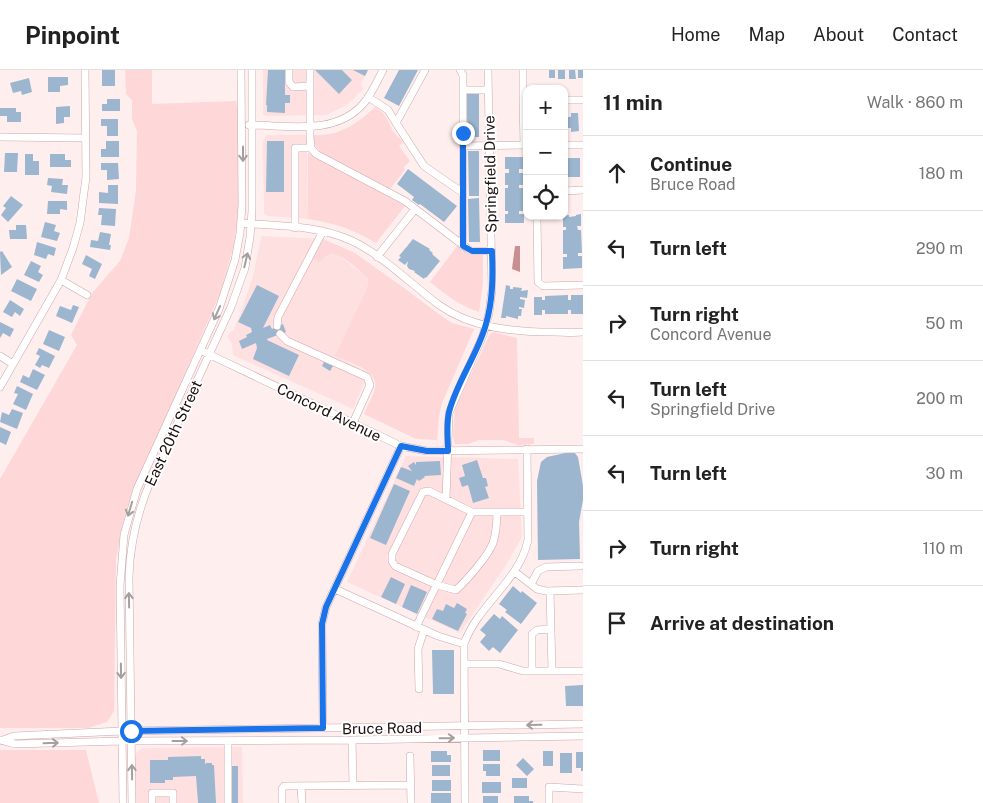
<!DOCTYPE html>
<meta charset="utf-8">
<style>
body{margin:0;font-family:"Public Sans",sans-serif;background:#f6f6f6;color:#222}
.controls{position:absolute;right:15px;top:15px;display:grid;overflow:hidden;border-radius:10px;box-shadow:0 1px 4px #0004}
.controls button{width:45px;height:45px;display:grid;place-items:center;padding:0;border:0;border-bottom:1px solid #e0e0e0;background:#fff;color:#222;font:25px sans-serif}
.stop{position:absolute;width:15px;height:15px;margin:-11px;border:4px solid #1a73e8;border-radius:50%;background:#fff}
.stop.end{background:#1a73e8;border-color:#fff;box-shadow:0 1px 5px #0008}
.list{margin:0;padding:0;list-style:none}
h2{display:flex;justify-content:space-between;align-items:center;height:65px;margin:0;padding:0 20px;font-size:21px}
h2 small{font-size:16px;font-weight:400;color:#767676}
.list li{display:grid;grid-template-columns:32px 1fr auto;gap:15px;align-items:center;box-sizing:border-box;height:75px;padding:0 20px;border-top:1px solid #e0e0e0}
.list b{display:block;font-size:19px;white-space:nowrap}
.list p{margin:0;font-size:16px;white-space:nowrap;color:#767676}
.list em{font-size:16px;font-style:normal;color:#767676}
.icon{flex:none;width:28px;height:28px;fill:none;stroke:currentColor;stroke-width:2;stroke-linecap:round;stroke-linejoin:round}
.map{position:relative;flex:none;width:583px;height:733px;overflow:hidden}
header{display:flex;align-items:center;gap:30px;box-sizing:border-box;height:70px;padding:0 25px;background:#fff;border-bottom:1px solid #e0e0e0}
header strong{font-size:24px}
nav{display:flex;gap:28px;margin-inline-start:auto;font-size:18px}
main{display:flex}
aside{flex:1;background:#fff}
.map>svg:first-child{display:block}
</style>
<header>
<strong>Pinpoint</strong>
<nav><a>Home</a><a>Map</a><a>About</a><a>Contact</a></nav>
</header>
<main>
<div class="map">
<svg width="583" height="733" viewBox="0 0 583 733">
<rect width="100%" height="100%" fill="#fee"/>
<!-- built -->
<path fill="#ffe0e1" d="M263,0H368L361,13L363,19L347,35L326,45L266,46L263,44Z
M266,65H307L308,149L268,146L264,144L263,72Z
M262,166L323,169L312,188L335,184L341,187L368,208L367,218L336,286L369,303L353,339L233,285L232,274L227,266L234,259L242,239L253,206L260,172Z
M406,386L518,389L522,467L506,495L460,563L347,512Z
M242,677L243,733H135V685L138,681L144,678Z"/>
<!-- green -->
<path fill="#fed7d9" d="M125,0H152V34L236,31L239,46L238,146L234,174L221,221L126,440L116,489L114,641L107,652L88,658H0V409L77,275L71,265L92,223L120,191L129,168L136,120L137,61L132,49V30L126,24Z
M375,37C385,42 388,50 392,60C395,65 400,68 404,72L399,76L410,91L404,97L405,100L390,119L321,83L314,74L313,65C339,67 358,53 375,37Z
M308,83L405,136L376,173C350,158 337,154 308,149Z
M323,169L355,183L404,218L440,245L452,253L474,259L442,333L439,347L437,370L416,369L364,344C367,336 373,327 375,318C380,301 348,292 335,286L367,218L368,208C358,201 339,178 326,186C324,188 322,190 320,192L312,188Z
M458,175L471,185H483V213L479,242C460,236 446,225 430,212Z
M494,262L517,268L519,368H534V374L518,375L503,370H479L468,374H455L453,366L455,338L490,264Z
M0,680H86L99,733H0Z"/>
<!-- water -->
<path fill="#c88f92" d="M515,176H520V202L512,199Z"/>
<!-- building -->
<path fill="#9bb6ce" d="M102,0H115V16H102Z
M268,0H285V25H290V33H285V43L267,42V35H266Z
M315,0H342L352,10L339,24Z
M353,0H368L365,6Z
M399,0H418L399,36L384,28Z
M549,0H555V8H549Z
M558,0H565V9H558Z
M569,0H575L576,9H569Z
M578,0H583V8H578Z
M48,7H68V15L60,16V22H48Z
M29,8L32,22L22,25L21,21L13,23L10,13Z
M466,24H479V67H468Z
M107,29H120V41H102V34H107Z
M70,36V47H64V53L56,54V37Z
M0,38H16V42H21V52H7V46H0Z
M564,43H567V47H571V43H578L579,61L571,62V58H567V62H564Z
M101,49H118V66H107V56H101Z
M106,71H119V87H101V79H106Z
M267,71H284V122H266Z
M468,81H479V126H469Z
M5,83H18L17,102H4Z
M25,84H33V91H39V105H25Z
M50,84H65V90H71V97H50Z
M505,87H524V99H519V103H524V115H519V118H524V141H519V144H524V153H505V144H508V141H505V118H508V115H505V103H509V99H505Z
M568,88H580V107H568V103H564V92H568Z
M101,93H118L119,109L107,110V100H101Z
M408,99L457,136L444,152L420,134L419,135L412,130L414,127L397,114Z
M48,108L63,109L62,115H68L67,124L51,122L52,116L47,115Z
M108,115H118V134L99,133V122L108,123Z
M11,126L23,135L8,152L1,145L6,138L3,136Z
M479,128L480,172H469L468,129Z
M48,131H67V140L60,139V144H47Z
M99,138L116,139L115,156L101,155L102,145H98Z
M581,144V156H577L578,160H581L582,183H578V186H582V198L563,199V187H567V184H563V160H566V157H563V146L569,145V147L576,146V145Z
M45,152L56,155L54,161L60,163L57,171L41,167Z
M16,155H26L27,169H10L9,160H16Z
M100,162L111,164L109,175H111L110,180L90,177L91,170L98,171Z
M413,169L430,179L429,180L433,183L432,184L440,191L426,208L425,207L424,209L414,202L415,201L409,199L407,196L408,191L405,195L398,190L401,187L399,186Z
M37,172L56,178L54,186L48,184L46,189L34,185Z
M2,181L12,197L1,205L0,182Z
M86,185L102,194L95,209L89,206L92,199L82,194Z
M31,191L41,196L38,202L43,205L39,212L24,205Z
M17,209L37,219L31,231L11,221Z
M257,215L279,226L263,258L270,255L272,259L283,254L286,262L267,269V270L299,285L289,306L253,289L257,278L256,273L242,279L239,271L247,267L246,265L252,262L251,258L238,252Z
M506,215L510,216V219H513V217L522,218L521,221L528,220L527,228L520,227V229L525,230L524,238L519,237V239H522L521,246H518V249L506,246V248H501Z
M568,225V230H571V225H583V244H571V240H568V244H545V240H542V245H534V227H542V230H545V226Z
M10,230L24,239L20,246L15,242L12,247L3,242Z
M73,235L79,237L72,253L56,246L60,236L71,240Z
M0,252L14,259L10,267L3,263L0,268Z
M49,260L65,267L59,281L43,274Z
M39,278L55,286L49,298L42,295L40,298L35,295L40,286L36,284Z
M324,292L333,296L330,301L322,296Z
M33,299L45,305L37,320L20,312L23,305L29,308Z
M17,316L33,324L26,340L13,334L18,324L14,323Z
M12,339L23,343L17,359L0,352L2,342L9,345Z
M0,357L11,362L6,375L0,372Z
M570,382H574L578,387L583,416V430L579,452L580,489L538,490L537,411L541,392L547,387Z
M477,390L483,408H486L488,416L485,417L489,428L473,433L468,415L462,417L459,408L465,406L462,395Z
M440,391L441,405L424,406L425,407L419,411L417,409L414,416L396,408L401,397L412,401L408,396L414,392L416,395V392Z
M394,414L410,421L386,475L370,468Z
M391,507L405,514L396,534L381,527Z
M411,515L427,522L417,544L402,537Z
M513,516L521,523L522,521L537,533L521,554L505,542L507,540L499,534Z
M457,533L467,539L465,543L467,544L458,561L432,549L437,539L443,541L446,534L454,538Z
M494,544L500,549L502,546L518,560L500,583L493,577L489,581L480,572L486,565L480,560Z
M432,580H454V624H433Z
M583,615V636H566L565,616Z
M483,680H500V691H483Z
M431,681H447V685H451V692H431Z
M543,681H553V696H543Z
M576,682H583V701H581V698H576Z
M560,683H572V703H560Z
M201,686V689H205V695L206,693H212V695H214L216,733H198L196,706L173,707V710H165V713H150V690H168V687Z
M523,688L534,699L527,706L516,695Z
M483,694H500V706H486V701H483Z
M432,695H450V706H432Z
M231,696H238V733H232Z
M512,708H527V718H512Z
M432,710H451V721H432Z
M482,712H501V723H482Z
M431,723H451V733H431Z
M483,726H498V733H483Z
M514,726H529V731H533V733H514Z"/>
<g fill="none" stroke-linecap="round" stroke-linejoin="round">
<defs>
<path id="minor" d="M289,0V12L293,17L310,16
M310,0V67L311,78L316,84L405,131L468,179L472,181H492
M460,0L463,5V20H488
M463,20V123
M368,27L388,40L396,53L425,0
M523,30V0
M564,30H583
M396,53L424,96L463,123V176
M249,55C287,55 335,66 363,34C372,24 377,11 383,0
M0,67L85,68
M524,75L523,30H527
M564,75H583
M463,76L527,75
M564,121L583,120
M537,146L538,212L543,216L583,215
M241,153C277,156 317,155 350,170C380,183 412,215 439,235C471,258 514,262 553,262C563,262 573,263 583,262
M295,158V78H311
M377,187L415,139
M61,210L87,225
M277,256L278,247L323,161
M280,264L287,271L367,307L370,315L353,353
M200,280L401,376L427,381L583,379
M0,286L13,294
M0,317L61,210L73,178L80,153L86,107L85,0
M446,429L449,343L483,265L489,243L492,220L488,0
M497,442C497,453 496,463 493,473C488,486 467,510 456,520L437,515L395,496L392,491V484L423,422L429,421L472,442H528
M515,502L537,519L546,521L583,520
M531,514L538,501L546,497L580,496
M335,519L438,566L464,574
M550,521L552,601
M416,557L472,442
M464,594H499L523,601H583
M532,601V564L537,560L551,559
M419,619L418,579L424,560
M323,658L322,554L326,537L401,376
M0,670L15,674L122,671L352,670L583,666
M3,670L14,666L122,661L583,654
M352,670L353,715
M228,671V733
M410,686L411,733
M301,716L302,733
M123,733L120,516L124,465L137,419L219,239L235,190L240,163L242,135L241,0
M132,733L129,507C130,475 137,444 149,415L231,237L245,198L250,167L252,141V0
M152,733V723H173V733
M282,733V719L284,716L411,715
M465,733L464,574C478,534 519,512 528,470L527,379
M549,733V717L583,719"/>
</defs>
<!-- minor casing -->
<use href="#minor" stroke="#cea7a9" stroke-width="8"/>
<!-- minor -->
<use href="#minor" stroke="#fff" stroke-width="7"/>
</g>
<!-- one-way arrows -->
<defs><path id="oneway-shaft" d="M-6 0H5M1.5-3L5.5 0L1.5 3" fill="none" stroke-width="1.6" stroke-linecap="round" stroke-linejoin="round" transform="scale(1.25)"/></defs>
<g stroke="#a59f9f">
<use href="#oneway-shaft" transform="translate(243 84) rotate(90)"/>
<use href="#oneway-shaft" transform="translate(246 190) rotate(-77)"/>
<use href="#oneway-shaft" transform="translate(217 243) rotate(114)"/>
<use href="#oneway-shaft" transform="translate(130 439) rotate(107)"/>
<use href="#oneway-shaft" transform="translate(129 530) rotate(-91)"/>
<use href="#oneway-shaft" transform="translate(121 601) rotate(89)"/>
<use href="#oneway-shaft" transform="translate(534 655) rotate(179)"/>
<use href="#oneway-shaft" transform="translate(447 668) rotate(-1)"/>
<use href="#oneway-shaft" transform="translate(180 671)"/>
<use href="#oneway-shaft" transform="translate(51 673) rotate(-2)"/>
<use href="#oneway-shaft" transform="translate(132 702) rotate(-91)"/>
</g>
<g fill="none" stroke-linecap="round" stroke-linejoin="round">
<!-- route -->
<path stroke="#1a73e8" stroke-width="6" d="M131,661L323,658L322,554L326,537L401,376L427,381H448C448,368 446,355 449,342C457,311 478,284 486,254C493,230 493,206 492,181H472L463,176V63"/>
</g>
<g text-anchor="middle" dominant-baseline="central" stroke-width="4" stroke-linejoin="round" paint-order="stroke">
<!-- street labels -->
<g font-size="15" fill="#1d0f10" stroke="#fff">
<text transform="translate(490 104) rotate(-91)">Springfield Drive</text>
<text transform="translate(329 342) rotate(26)">Concord Avenue</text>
<text transform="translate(173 363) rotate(-65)">East 20th Street</text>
<text transform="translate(382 658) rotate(-1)">Bruce Road</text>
</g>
</g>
</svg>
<div class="controls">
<button>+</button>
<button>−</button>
<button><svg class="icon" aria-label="locate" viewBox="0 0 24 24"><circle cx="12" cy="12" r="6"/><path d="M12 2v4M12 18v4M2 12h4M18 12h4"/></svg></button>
</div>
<div class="stop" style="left:131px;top:661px"></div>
<div class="stop end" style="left:463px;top:63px"></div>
</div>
<aside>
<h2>11 min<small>Walk · 860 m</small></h2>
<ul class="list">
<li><svg class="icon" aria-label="ahead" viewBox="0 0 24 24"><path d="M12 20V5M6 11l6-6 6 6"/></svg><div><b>Continue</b><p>Bruce Road</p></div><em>180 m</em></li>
<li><svg class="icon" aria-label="left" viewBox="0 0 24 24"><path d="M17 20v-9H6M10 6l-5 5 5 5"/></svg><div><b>Turn left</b></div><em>290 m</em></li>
<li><svg class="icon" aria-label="right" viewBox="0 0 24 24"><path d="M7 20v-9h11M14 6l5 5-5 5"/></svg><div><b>Turn right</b><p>Concord Avenue</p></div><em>50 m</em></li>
<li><svg class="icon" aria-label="left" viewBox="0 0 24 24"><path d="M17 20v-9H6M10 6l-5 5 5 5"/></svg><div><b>Turn left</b><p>Springfield Drive</p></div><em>200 m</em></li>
<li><svg class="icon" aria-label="left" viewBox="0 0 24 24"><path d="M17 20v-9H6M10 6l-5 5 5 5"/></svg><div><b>Turn left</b></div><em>30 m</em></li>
<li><svg class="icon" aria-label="right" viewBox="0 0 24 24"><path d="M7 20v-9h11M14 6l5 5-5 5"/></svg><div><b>Turn right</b></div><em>110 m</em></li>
<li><svg class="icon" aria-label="arrive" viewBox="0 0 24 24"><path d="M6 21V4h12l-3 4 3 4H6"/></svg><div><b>Arrive at destination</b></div></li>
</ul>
</aside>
</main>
